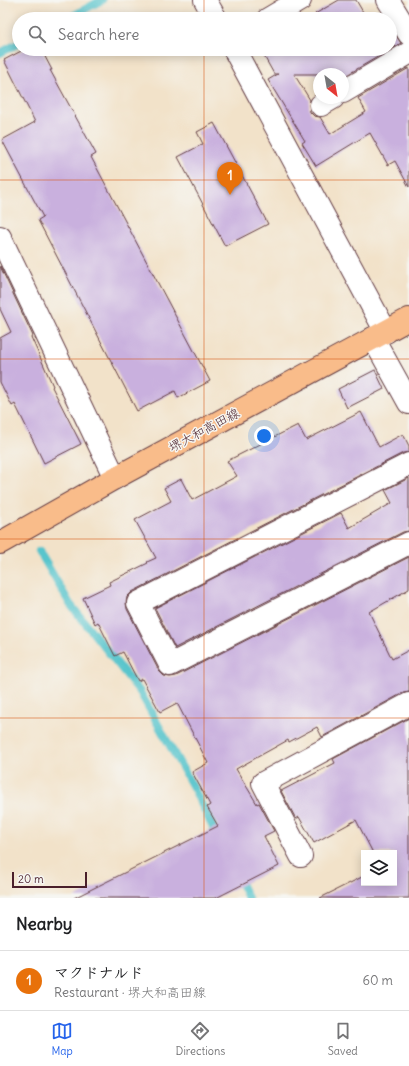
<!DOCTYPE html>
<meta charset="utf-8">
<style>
body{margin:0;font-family:Delius,"Klee One",sans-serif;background:#f6f6f6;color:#202124}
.controls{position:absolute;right:12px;bottom:12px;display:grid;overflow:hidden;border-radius:0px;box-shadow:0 2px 10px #0003}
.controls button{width:36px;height:36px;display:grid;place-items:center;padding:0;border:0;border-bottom:1px solid #e0e0e0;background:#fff;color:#202124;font:20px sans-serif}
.compass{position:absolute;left:313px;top:68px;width:36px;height:36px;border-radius:50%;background:#fff;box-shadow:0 2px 10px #0003;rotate:149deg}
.scale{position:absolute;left:12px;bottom:10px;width:75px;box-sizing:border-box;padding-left:4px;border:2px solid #4a1f2b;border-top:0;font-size:11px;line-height:14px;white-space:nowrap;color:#4a1f2b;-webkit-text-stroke:3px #f6f6f2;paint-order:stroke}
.you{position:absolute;left:264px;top:436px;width:14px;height:14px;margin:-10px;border:3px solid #fff;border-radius:50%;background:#1a73e8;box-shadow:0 0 0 6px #1a73e833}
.badge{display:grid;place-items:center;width:26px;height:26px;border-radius:50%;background:#2563eb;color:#fff;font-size:13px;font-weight:700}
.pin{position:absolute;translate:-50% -33px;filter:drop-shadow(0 1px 2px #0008)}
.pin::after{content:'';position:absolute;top:21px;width:14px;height:12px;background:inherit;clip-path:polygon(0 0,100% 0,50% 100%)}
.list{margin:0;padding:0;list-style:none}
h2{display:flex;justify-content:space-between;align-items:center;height:52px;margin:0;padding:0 16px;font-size:17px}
h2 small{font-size:13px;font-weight:400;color:#757577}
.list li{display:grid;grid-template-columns:26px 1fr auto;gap:12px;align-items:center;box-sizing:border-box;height:60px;padding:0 16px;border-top:1px solid #e0e0e0}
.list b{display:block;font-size:15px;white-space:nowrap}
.list p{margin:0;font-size:13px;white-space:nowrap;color:#757577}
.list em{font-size:13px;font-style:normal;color:#757577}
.icon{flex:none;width:22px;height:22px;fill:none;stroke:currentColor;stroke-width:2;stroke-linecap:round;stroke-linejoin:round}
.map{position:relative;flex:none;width:409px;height:898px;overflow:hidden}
.search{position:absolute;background:#fff;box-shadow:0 2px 10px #0003;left:12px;right:12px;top:12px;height:44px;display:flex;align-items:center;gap:10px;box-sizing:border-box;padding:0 14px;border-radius:22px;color:#757577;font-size:15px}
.sheet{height:112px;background:#fff}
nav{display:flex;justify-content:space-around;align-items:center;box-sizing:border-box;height:56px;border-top:1px solid #e0e0e0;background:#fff;font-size:11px;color:#757577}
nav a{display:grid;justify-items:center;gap:2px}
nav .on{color:#2563eb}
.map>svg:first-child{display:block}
</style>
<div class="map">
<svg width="409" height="898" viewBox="0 0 409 898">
<rect width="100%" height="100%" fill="#f6f6f2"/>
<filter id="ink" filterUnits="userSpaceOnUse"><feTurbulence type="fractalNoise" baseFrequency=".025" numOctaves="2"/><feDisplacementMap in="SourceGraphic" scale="8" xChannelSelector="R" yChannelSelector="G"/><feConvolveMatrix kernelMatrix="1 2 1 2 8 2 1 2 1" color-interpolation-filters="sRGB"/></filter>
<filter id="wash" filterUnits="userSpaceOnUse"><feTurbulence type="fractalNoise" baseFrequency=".012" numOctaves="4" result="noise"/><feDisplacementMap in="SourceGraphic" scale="16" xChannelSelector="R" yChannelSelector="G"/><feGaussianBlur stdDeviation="0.9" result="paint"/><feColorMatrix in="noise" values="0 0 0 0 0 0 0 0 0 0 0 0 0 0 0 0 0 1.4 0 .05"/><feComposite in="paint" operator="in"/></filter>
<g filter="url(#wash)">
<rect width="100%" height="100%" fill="#f2e2c9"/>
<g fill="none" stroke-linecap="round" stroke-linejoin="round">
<!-- stream -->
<path stroke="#58c5cc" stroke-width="8" d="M67,19L102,0
M0,53L19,43
M39,551L70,604L140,692L195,791L218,838
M237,875L248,898"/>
</g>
<g id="blocks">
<!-- building -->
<path fill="#c9b0de" d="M339,0H356L367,19H318L315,14Z
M390,27L401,43L390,50Z
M25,49H41L52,70H50L96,154L91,157L210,381L178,398L175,391L137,411L38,220L43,217L2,140L35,122L4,60Z
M260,49H384L386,52L345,76L343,74H294L310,100L309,105L310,112L314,116L320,117L330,134L366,112L358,98L409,68V187L395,161L388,165L370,133L316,166L302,143L305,141L268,80L278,74H274Z
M214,123L268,224L225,246L178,157L203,144L197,132Z
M0,266L33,336L31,337L53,386L52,387L81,444L44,463L15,404L12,406L0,382V338L11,332L0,309Z
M375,370L384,389L347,408L338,389Z
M361,412L379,447L403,434L409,446V452L403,453L132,592L127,597L126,603L127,609L159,671L164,676L170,677L176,676L409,557V589L369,612L392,659L409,650V692L403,693L322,737L317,727L289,742L288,740L236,769L257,804L259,803L274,831L264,836L279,866L216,898H74L218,826L207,807L210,805L192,772L208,763L177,703L160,712L142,679L138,681L123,652L115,656L98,622L95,624L83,598L110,585L109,582L148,563L147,562L156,558L135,520L171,501L164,488L181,479L192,500L237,476L227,461L298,425L306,440Z
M409,478V531L403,532L175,648L155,608L341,513L349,528L392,503L385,490Z
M409,718V898H320L364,876V883H394V853H373L356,820L314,843L299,817L296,819L281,791L335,763L333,759Z"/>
</g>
</g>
<g filter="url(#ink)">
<use href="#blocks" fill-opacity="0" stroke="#633c43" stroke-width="1"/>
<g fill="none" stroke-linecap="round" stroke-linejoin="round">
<defs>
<path id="minor" d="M205,0L216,19
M388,0L409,34
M268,19L300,0
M234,49L386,332
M343,92L409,53
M321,105L333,98
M0,237L115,478
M373,338L409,403
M409,464L138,603L170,665L409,543
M301,856L263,783L409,704"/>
<path id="major" d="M0,543L115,478L409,319"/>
</defs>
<!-- minor casing -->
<use href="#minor" stroke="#633c43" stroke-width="24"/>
<!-- major casing -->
<use href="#major" stroke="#633c43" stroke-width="24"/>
<!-- minor -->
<use href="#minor" stroke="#fff" stroke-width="22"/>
<!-- major -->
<use href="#major" stroke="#f9bc8a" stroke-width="22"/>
</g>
</g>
<!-- grid -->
<path fill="none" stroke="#d8530f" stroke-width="1" stroke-opacity="0.55" d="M204,0V19M204,49V898M0,180H409M0,359H409M0,539H409M0,718H409"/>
<g text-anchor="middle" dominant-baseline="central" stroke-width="3" stroke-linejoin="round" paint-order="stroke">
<!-- street labels -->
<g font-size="13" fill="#4a1f2b" stroke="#f6f6f2">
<text transform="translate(204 430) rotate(-28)">堺大和高田線</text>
</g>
</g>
</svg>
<div class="controls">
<button><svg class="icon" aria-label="layers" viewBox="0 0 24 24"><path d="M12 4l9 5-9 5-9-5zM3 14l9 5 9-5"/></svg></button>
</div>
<svg class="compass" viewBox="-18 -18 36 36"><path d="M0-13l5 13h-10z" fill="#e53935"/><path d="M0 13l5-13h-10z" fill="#757577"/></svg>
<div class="scale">20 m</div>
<div class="you"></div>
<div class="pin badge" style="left:230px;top:195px;background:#e8710a">1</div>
<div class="search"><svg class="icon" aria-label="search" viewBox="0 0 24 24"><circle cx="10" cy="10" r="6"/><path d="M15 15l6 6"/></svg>Search here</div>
</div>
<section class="sheet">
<h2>Nearby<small></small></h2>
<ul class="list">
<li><span class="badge" style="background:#e8710a">1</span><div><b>マクドナルド</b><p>Restaurant · 堺大和高田線</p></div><em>60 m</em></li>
</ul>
</section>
<nav>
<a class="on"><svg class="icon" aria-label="map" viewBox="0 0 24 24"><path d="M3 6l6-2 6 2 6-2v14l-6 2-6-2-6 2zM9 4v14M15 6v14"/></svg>Map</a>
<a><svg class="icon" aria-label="directions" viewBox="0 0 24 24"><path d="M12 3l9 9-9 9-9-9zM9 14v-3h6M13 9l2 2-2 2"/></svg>Directions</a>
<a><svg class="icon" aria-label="saved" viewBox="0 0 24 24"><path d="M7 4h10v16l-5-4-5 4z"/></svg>Saved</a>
</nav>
